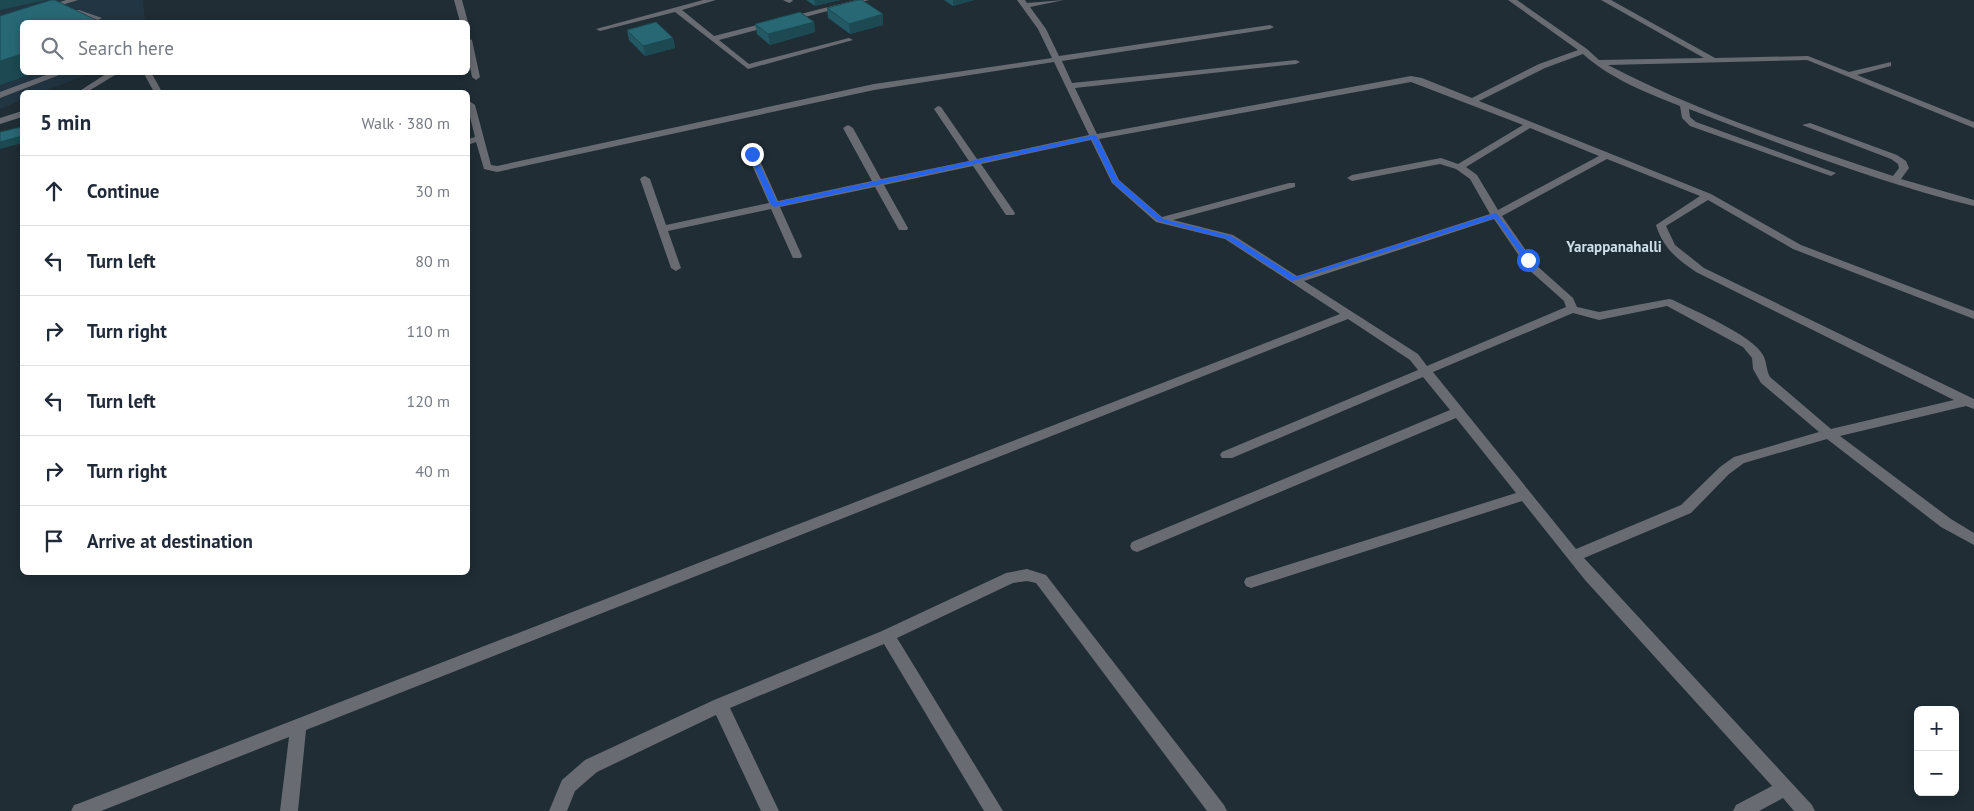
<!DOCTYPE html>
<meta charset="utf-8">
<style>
body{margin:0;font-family:"PT Sans",sans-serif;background:#f6f6f7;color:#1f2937}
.controls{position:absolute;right:15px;bottom:15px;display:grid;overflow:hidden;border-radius:8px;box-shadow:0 2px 12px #0003}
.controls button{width:45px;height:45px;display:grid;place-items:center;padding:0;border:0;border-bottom:1px solid #e0e1e3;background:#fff;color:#1f2937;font:25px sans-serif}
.stop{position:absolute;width:15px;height:15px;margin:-11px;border:4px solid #2563eb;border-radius:50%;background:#fff}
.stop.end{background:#2563eb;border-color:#fff;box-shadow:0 1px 5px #0008}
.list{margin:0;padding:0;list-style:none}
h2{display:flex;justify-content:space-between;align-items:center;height:65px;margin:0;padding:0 20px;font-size:21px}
h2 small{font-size:16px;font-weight:400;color:#747a83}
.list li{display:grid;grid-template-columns:32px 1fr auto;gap:15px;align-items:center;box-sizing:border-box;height:70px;padding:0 20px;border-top:1px solid #e0e1e3}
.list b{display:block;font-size:19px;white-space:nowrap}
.list em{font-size:16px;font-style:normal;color:#747a83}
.icon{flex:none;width:28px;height:28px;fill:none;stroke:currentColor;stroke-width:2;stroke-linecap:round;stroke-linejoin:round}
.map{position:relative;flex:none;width:1974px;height:811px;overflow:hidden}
.search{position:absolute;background:#fff;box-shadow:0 2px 12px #0003;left:20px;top:20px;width:450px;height:55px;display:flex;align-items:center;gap:12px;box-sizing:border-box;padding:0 18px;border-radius:8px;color:#747a83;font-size:19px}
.panel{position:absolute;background:#fff;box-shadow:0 2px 12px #0003;left:20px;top:90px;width:450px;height:485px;border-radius:8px}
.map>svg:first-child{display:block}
</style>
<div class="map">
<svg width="1974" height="811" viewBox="0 0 1974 811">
<rect width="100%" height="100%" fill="#202d35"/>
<!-- built -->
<path fill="#223542" d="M0,0H143L145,22H22V72L91,73L42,92H22V100L0,109Z"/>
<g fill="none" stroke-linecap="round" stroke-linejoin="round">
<!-- minor -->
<path fill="#686b72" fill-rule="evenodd" d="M66,0H78L46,10L42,8Z
M454,0H462L468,22V23L460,22Z
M703,0H716L682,10L714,36L856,0H869L719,40L749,64L849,38L853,40L748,69L675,12L600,31L596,29Z
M783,0H792L793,1L789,3Z
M1017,0H1025L1027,3L1064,0L1030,7L1046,29L1059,56L1270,25L1274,27L1270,29L1062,61L1072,83L1296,60L1300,62L1296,64L1075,88L1097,134L1411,76L1422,78L1472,98L1539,64L1578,50L1508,0H1517L1587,49L1599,60L1704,58L1601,0H1611L1715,58L1808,56L1849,72L1891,62V66L1857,75L1974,122V128L1807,60L1608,65C1698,112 1796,144 1893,176L1899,168L1898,164L1891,159L1802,125L1810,123L1897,155L1906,161L1909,168L1901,179L1974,200V206C1877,182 1783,145 1689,109L1690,117L1696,122L1836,173L1831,176L1828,175L1690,126L1682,118L1680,106C1647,93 1609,78 1583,54L1545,68L1479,101L1711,194L1801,245L1974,311V319L1793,249L1708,200L1666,226L1675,245L1704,268L1974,399V409L1966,406L1840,436L1951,519L1974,533V545L1941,527L1827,439L1744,463L1729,474L1691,513L1584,558L1812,805L1815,811H1794L1783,798L1759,811H1733L1736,805L1772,786L1585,580L1522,501L1251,588L1246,586L1244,582L1246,578L1516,493L1456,418L1142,550L1137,552L1132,550L1130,546L1132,542L1450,410L1423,377L1232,458H1222L1220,455L1222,452L1418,370L1410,360L1348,319L306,730L298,811H280L289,737L101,811H71L74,805L80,803L1340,314L1225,239L1156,222L1112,183L1091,140L981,164L1015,213L1014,215H1006L973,166L884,185L908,228L907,230H899L875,187L780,207L802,256L801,258H793L792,256L771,209L668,231L681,268L676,271L671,268L640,179L642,177L645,176L650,179L666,225L769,203L747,154L752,151L757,154L778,201L872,181L843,128L848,125L853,128L881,179L969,161L934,109L938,106L941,107L977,159L1089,135L1054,62L874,90L497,172L484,169L476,142L468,145V139L475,137L468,109V100L475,105L491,165L497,166L874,84L1052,58L1038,29ZM1411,82L1523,125L1458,164L1441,158L1352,175L1347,178L1352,181L1440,164L1456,169L1470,179L1490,214L1297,276L1233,235L1173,220L1295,187V183H1289L1162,217L1119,180L1099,139ZM1530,128L1599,156L1498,210L1477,175L1466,167ZM1607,159L1700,196L1656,225C1663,248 1677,259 1696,272L1954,400L1831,429L1770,377C1766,370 1767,362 1763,355C1752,335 1695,311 1673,300L1669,299L1599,312L1577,307L1573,298L1536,265L1502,216ZM1494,219L1528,269L1564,301L1566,307L1427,366L1418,354L1304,281ZM1667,306L1743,347L1752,358L1753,369L1761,383L1819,432L1734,457L1720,467L1681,505L1576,549L1433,372L1573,313L1599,320Z
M60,10H79L102,18L98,20L78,14H60Z
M468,38L472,40L480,77L476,80L472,77L468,57Z
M54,72H67L0,98V92Z
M109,72H120L87,92H78Z
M143,72H151L162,92H154Z
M22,111V117L0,124V118Z
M1027,569L1046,575L1224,805L1227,811H1207L1036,583L1027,581L1013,583L897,638L1003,811H984L884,644L730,708L779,811H761L716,715L597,772L575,791L567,811H549L562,780L585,760L714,700L882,631L1006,573Z"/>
</g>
<!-- wall -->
<path fill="#225965" d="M806,0H840L815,6Z
M944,0H974L953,6Z
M827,8L883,14V25L850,34L828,18Z
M814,22L815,32L770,45L757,34L755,24Z
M627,30L673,38L675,48L645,56L629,40Z"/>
<!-- shaded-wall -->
<path fill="#1c4952" d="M0,0H46L0,10Z
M814,0H840L815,6Z
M953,0H974L953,6Z
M883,14V25L850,34L849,24Z
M814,22L815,32L770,45L768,34Z
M673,38L675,48L645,56L643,46Z
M22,54V72H38L0,85V61Z
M22,136V143L0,149V142Z"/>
<!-- building -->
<path fill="#286875" stroke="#1c4952" d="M51,0H55L100,22H22V54L0,61V16Z
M858,0H862L883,14L849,24L827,8Z
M800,12L814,22L768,34L755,24Z
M656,22L673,38L643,46L627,30Z
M21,127L22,131V136L0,142V132Z"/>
<!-- route -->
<path fill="#2563eb" d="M1094,135L1097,137L1118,180L1163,219L1231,236L1296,277L1496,213L1532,260L1526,262L1495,218L1292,281L1227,239L1158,221L1113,183L1092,139L775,207L771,205L749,154L752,152L755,154L777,202Z"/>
<g text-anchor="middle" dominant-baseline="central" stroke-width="4" stroke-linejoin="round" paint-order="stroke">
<!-- quarter labels -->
<g font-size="15" font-weight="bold" fill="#cddee9" stroke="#202d35">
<text x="1614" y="246">Yarappanahalli</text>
</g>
</g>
</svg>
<div class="controls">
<button>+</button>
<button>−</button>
</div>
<div class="stop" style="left:1528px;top:260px"></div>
<div class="stop end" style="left:752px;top:154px"></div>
<div class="search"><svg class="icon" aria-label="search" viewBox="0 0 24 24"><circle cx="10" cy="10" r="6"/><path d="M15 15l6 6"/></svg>Search here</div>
<section class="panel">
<h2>5 min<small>Walk · 380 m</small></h2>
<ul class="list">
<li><svg class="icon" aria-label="ahead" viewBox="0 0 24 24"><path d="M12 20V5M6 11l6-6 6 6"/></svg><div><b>Continue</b></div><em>30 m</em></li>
<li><svg class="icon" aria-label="left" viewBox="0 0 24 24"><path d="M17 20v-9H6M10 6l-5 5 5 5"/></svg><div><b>Turn left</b></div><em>80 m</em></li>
<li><svg class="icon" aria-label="right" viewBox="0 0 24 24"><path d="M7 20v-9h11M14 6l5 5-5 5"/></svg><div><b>Turn right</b></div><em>110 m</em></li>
<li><svg class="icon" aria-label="left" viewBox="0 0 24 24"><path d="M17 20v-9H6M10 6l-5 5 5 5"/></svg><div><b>Turn left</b></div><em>120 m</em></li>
<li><svg class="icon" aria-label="right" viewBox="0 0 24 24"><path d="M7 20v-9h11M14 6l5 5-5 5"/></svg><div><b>Turn right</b></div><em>40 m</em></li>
<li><svg class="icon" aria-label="arrive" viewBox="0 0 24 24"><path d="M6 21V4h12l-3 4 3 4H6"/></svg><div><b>Arrive at destination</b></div></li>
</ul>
</section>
</div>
